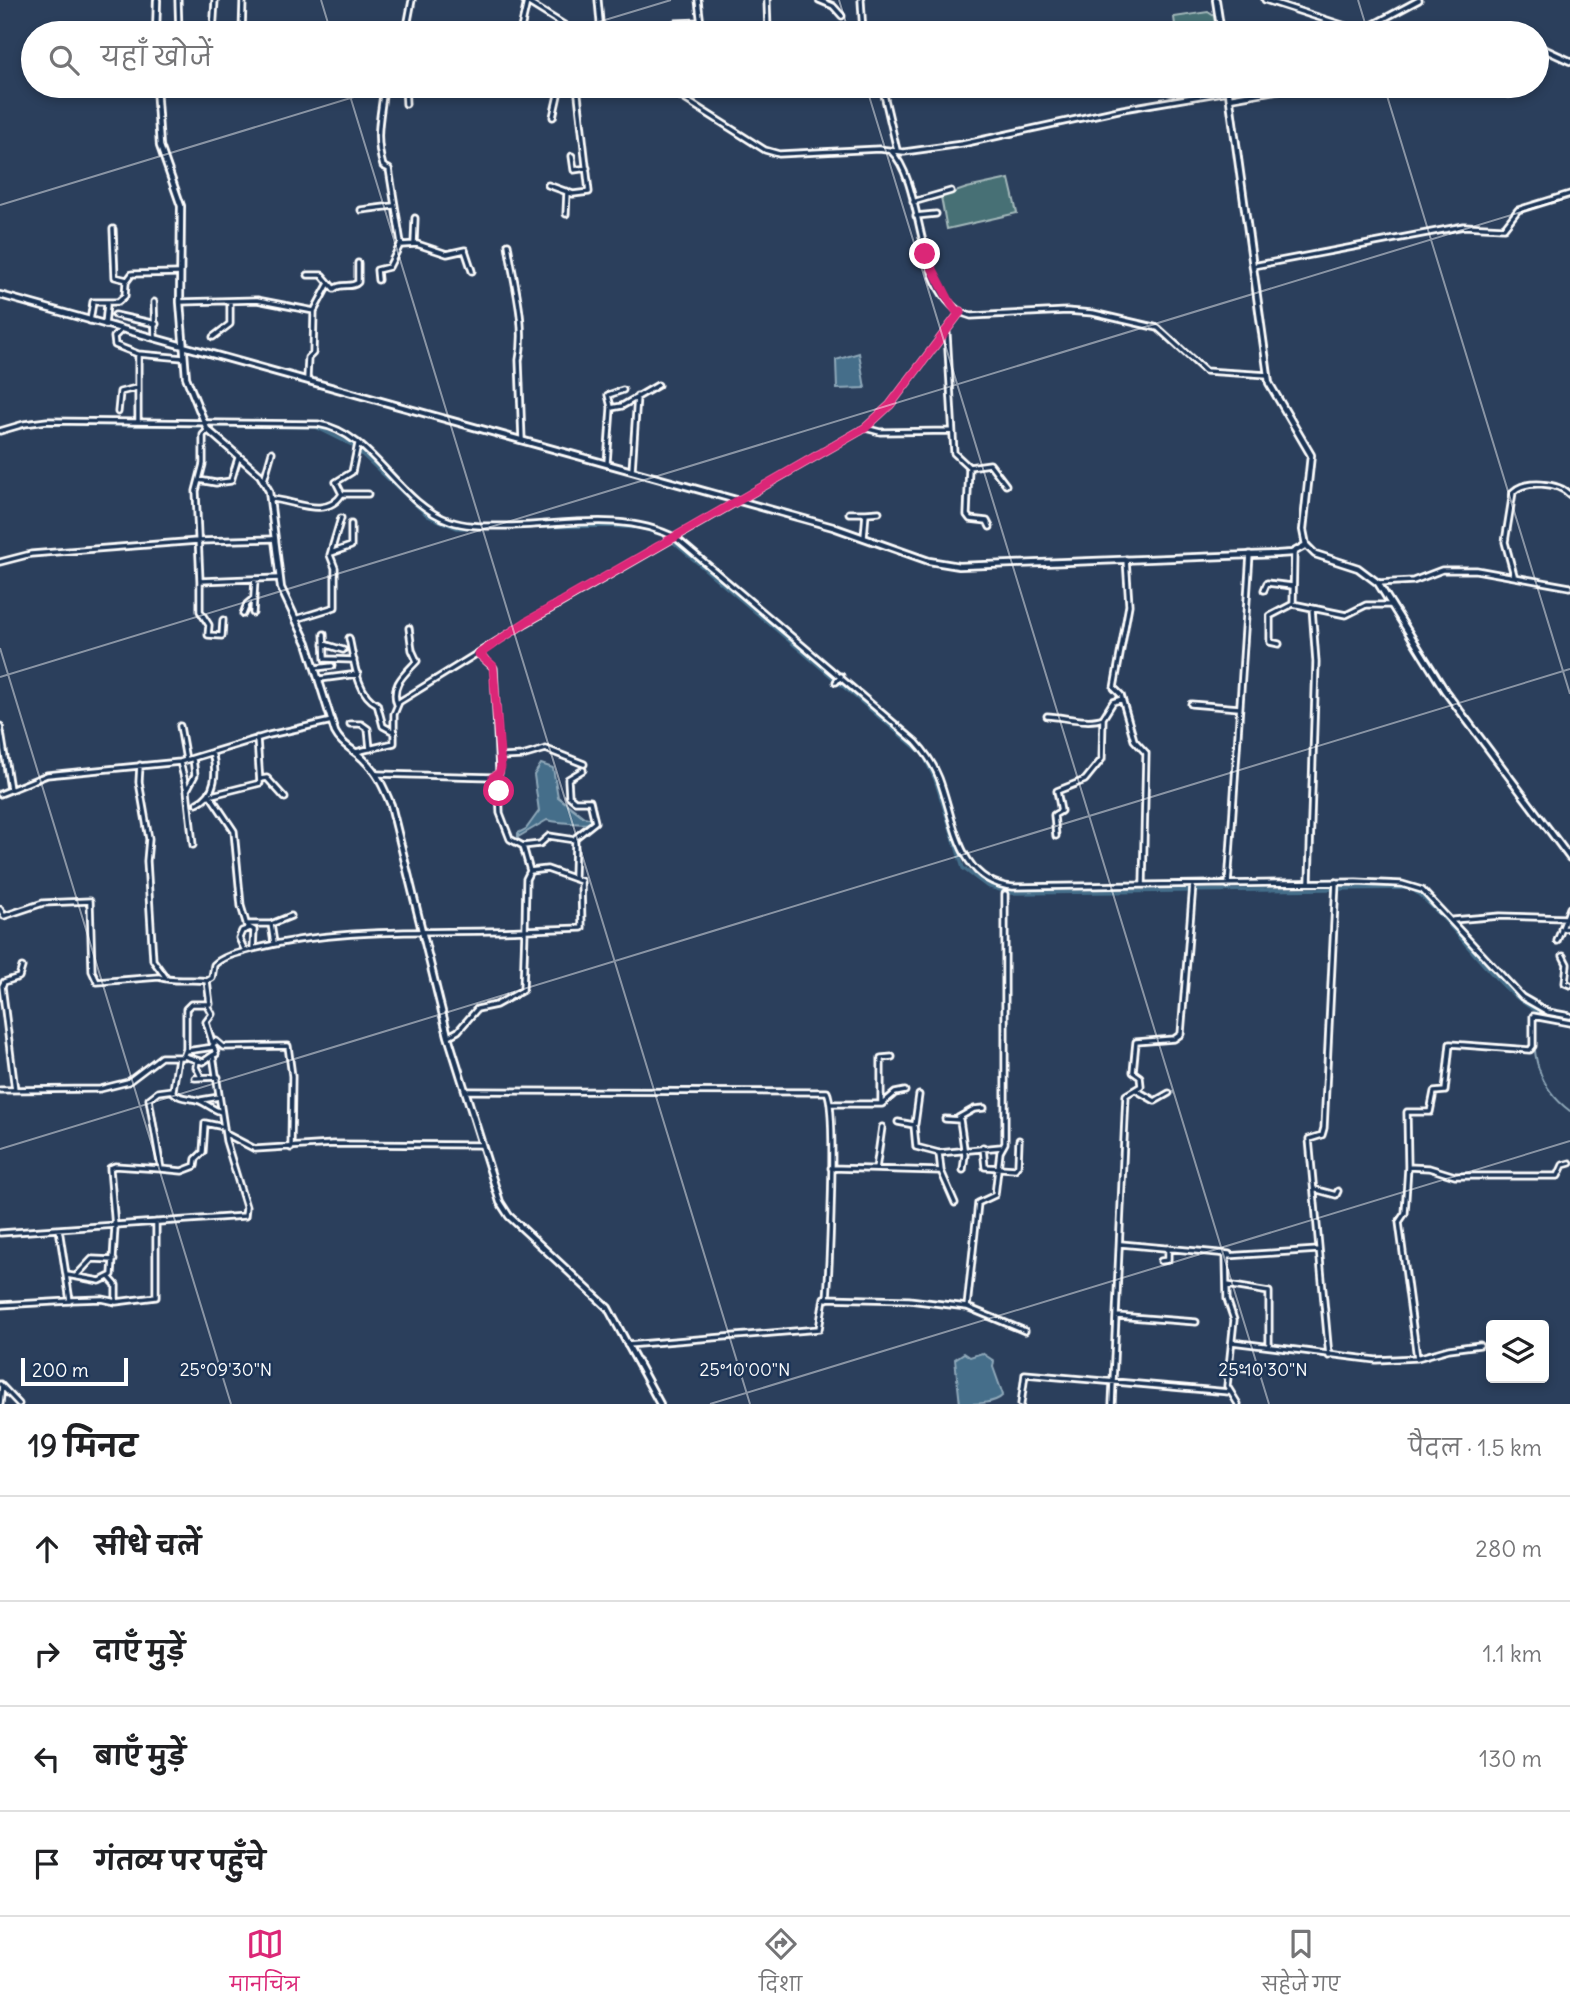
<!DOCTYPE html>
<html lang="hi">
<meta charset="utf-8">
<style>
body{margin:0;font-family:Delius,"Playpen Sans Deva",sans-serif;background:#f2f2f2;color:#202124}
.controls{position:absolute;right:21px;bottom:21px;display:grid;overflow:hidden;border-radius:7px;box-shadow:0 4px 10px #0003}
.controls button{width:63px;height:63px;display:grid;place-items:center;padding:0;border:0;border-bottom:2px solid #e0e0e0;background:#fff;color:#202124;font:35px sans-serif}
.scale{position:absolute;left:21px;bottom:18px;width:107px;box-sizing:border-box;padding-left:7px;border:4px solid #fff;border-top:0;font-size:19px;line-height:24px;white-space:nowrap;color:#fff;-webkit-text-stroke:5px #1d3557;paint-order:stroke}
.stop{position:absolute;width:21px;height:21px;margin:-16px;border:5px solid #db2777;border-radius:50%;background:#fff}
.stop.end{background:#db2777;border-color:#fff;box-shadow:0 2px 7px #0008}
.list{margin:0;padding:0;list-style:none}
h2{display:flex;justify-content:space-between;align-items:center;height:91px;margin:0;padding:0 28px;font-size:30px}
h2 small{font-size:23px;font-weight:400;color:#757577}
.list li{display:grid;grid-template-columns:46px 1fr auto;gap:21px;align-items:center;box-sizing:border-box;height:105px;padding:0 28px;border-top:2px solid #e0e0e0}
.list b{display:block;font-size:26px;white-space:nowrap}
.list em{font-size:23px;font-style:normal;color:#757577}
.icon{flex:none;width:38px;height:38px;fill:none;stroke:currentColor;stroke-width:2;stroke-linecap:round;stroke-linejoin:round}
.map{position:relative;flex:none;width:1570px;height:1404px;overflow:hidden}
.search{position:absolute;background:#fff;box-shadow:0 4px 10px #0003;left:21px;right:21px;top:21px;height:77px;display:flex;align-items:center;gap:18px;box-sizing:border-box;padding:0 24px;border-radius:38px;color:#757577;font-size:26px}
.sheet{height:511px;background:#fff}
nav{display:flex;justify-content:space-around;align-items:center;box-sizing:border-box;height:98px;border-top:2px solid #e0e0e0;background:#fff;font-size:19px;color:#757577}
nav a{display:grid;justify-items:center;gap:4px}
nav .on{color:#db2777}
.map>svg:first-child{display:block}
</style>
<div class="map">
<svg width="1570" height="1404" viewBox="0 0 1570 1404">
<rect width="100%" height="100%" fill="#2b3f5c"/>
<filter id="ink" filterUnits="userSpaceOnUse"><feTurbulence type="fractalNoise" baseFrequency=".0143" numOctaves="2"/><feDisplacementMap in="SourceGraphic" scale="14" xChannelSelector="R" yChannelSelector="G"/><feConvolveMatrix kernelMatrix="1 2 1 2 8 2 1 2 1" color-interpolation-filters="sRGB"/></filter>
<g filter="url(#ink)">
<!-- green -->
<path fill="#477075" stroke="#a3b8ba" stroke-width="2" d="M1208,12L1214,16L1216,33H1176L1174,17Z
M1009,179L1017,213L947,229L941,197L967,188Z"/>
<!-- water -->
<path fill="#446e8a" stroke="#8fa8b9" stroke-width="2" d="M859,353L865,388L837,389L836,360Z
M541,764L553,768L558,797L584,817L593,819L592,823C587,825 552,822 547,820L518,837V833L526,829L539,811L534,775Z
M964,1353L970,1357L982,1353L994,1361L993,1367L1003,1395C995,1404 975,1404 960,1404L955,1359Z"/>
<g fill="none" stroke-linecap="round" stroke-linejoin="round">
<!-- stream -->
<path stroke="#8fa8b9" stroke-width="2" d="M1538,1013C1528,1052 1539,1088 1570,1111"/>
<!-- canal -->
<path stroke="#446e8a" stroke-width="3.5" d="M0,433L35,424L316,427L352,445L428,516L457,528L608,526L641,528L666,536L923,754L935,779L963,868L987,886L1011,893L1411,888C1459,923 1502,1007 1558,1019"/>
<defs>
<path id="minor" d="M178,0L179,33
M524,0L577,33
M598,0L601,33
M698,0L702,33
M767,0L768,33
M819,0L833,6L842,16
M861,0L863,33
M1265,0L1361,31L1419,0
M406,32L412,0
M213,33L215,0
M242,33L243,0
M348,33L351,30L406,33
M520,33L527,2
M671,33L675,23L701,22
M405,86L406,104
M589,86H600
M664,86L765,150L779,154L879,149L904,152L962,144L1123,109L1229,91
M701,86L788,92
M882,86L897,150
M1509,94L1510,86
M689,100L701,86
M553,117L560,86
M891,151C927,186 913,301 971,316L1067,311L1093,313L1158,328L1205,371L1268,375
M572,156L574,170L587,168
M548,185L573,194L589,192L577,86
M913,202L951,191
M361,210L393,206
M566,214L567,191
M916,216L936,214
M113,229L115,277L127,280
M414,244L415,218
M508,244C513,281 527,324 519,360L522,440
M402,245L417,244L447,254L465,250L472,271
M1253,266L1464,226L1504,228L1518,210L1570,194
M308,275H322L334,289C341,282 352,289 358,282V263
M378,280L377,270L389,267L401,243L389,169L383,166C374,135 381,117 384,86
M154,302L155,338
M180,302L257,300L314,311L313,353L308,358L307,379
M314,311L328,285
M115,315L156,324
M90,321L93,302H118L125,296L126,282L132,274L180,273
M105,325L107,304
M121,330L114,337L115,345L138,354
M947,333L954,453L969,467L990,464L1006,485
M213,337L230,324V302
M611,407L608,395L623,390
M118,412L120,392L136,388
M138,422V354L183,358
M865,428L880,432L952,431
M0,431L24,424L47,421L318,424C374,433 397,503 450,521C467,527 485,526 503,526C562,526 622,510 676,538L916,742C926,753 934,765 939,778C955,820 957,882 1013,887L1356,882L1402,884L1422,890L1522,997L1548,1012L1570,1016
M607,463L611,408L622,406L658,385
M969,467L967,515L970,519L987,521L990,527
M632,470L637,396
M199,480L216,483L231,481L238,458
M264,480L272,452
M342,494H368
M271,499C293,500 326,520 342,494L336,482L352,472L358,444
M849,513H866L864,537
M866,513L879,512
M1294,552L1293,604L1346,615L1366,605H1392
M331,553L351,546V524
M1126,559L1129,605L1114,688L1121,695L1134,740L1146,753L1143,885
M0,562L31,554L197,541L274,539
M1514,575L1505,542L1513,492C1525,480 1558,482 1570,495
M200,581L196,491L203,464V435L208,430
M1378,583L1413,581L1442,570H1476L1570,587
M1264,590L1267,583L1292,586
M253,613L255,579
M243,614L247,604L253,599
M296,619L335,607V568L330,555L341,518
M223,620L222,636L208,635L209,625L200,611V581L279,578
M324,634L325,659L354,660
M349,638C354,659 356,694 377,704L383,726L394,732
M324,644L343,650
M1279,644L1270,642V616L1293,604
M316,668L332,666
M320,679L358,674
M836,682L841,676
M397,704C390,685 405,674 417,661L412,650L409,628
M1191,704L1239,708
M1047,716C1066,717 1088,724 1103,718
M350,724H361L368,729L370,749
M0,726L10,789
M180,726L186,760
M356,752L394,743V714L399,702L526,623L865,428L890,405L961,311
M501,757L522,756L546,749L584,764
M180,762L187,790L193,845
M140,765L139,782L149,839L147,861L153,960L166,978
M377,774L493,777L499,773L494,668L479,654
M261,779L267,778L285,798
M187,790L195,775L193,758
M0,794L47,775L180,762L269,735L332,721
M210,795L234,831L241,906L247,926L254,930L253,949
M208,796L260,783L257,738
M197,803C217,794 217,771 212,752
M1056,836L1054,815L1061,811L1057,791L1085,780L1102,759L1103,718L1113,702L1122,699
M523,846L540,844L549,836L575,840
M574,877L575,838L595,822L590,801H575L569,796L568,779L583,770
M1309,882L1316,662L1312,608
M1228,885L1250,554
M0,909L4,916L43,903L90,901L92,971L97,982L159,977C174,983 191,978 207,981L212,978L214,965C224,955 240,953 253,949C342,926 434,934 525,930L526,879L530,871L523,846L510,839L500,813L499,787L493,777
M1453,920L1500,916L1566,918
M246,924H271L274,943
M271,924L291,916
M1561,929L1570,928
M1557,941L1570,908
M245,951L239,938L242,931L250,928
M1563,956L1567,964L1565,983L1570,985
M449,1036L458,1031L477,1009L496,1005L523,990L525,930L582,928L581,881L547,869L530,871
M216,1041L223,1047L288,1046L292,1076L291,1148
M186,1051L214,1047L212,1046L216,1041L212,1042L206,1022L212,1014L207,1005
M184,1056L203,1062L213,1055
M197,1061L196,1067L201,1077
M195,1078L218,1077
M0,1090L100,1089L128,1082L161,1057H183L186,1049V1009L191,1004H210L207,981
M15,1090L2,986L4,982L19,977L22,967
M1136,1090L1155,1101L1169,1093
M466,1091L827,1092C837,1110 829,1269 827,1299
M173,1092C181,1100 190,1097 200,1101C207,1104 212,1109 221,1112
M201,1100L219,1097
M881,1103V1058L892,1057
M830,1104H882L895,1093L905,1091
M958,1118L974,1109L984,1108
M945,1119L960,1120L965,1155L963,1170
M898,1122L914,1125L916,1147L939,1153
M915,1124L919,1095
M226,1134L255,1149L333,1144L482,1145
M983,1147L985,1167L1015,1169L1018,1165L1019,1140
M1408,1167L1407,1112H1430L1434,1092L1445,1091L1450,1044L1530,1050L1533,1046V1016L1570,1023
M831,1168L941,1171
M161,1169L182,1171L195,1166L196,1159L203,1152L205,1123L224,1127
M876,1169L882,1127
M1314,1189L1336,1195L1338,1191
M955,1203L941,1171L939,1153L1001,1147
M0,1233L245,1216L246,1207L226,1141L213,1055L216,1054L214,1047
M1121,1244L1229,1254
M1161,1261L1168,1260V1248
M67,1275L100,1281L112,1275L115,1227L110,1168L115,1166L161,1169L149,1099L158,1092L173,1090L178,1058
M76,1276L92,1259L114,1260
M1227,1285L1269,1292V1346
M71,1300L102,1299L116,1302V1285L109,1277
M116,1302L156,1297V1222
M0,1305L70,1301L59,1229
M967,1307L1025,1331
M1117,1316L1196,1322
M1232,1342L1376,1360L1417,1358L1399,1222L1405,1213L1408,1167L1429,1168L1455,1176H1558L1563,1165L1570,1163
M627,1345L819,1329L824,1298L909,1300L967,1307L978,1203L995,1195L1000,1152L1005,1143V894
M1329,1356L1309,1139L1322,1135L1324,1128L1336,882
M1417,1358L1449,1349L1480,1345
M1230,1366L1256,1369
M0,1384L19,1404
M0,1404L2,1386
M1021,1404L1025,1374L1229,1392
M1112,1404L1126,1095L1141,1086L1140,1077L1133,1072L1136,1042L1174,1039L1181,1034L1193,885
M1238,1404L1227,1386L1234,1320L1227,1299L1226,1256L1318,1250"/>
<path id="tertiary" d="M156,33L157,0
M1537,46L1570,61
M156,86L160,146L181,206L180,302L186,377L207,429L260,475L269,491L281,588L307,643L335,732C342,746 354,749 364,760C377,772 384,788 391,805L448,1036L500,1202L509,1216L608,1308L660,1404
M1230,98L1298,86
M0,295L833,527L929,561L959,566L1277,554L1292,553L1306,545"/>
<path id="secondary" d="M1216,0L1221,33
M1228,86L1269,383L1311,455L1303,530L1306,545L1315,554L1358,568L1378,583L1445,691L1570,858"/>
</defs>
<!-- minor casing -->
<use href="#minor" stroke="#fff" stroke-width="9"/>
<!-- tertiary casing -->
<use href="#tertiary" stroke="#fff" stroke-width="10"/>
<!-- secondary casing -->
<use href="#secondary" stroke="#fff" stroke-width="10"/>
<!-- minor -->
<use href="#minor" stroke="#1d3557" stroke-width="3.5"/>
<!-- tertiary -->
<use href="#tertiary" stroke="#1d3557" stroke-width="4.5"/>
<!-- secondary -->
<use href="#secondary" stroke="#1d3557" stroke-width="4.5"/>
</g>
</g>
<g fill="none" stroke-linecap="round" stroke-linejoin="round" filter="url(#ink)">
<!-- route -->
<path stroke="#db2777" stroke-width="9" d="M499,791L493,777L499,773L501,767L493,666L479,654L526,622L865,428L890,405L961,311H956L951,304L925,254"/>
</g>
<!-- ticks -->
<path fill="none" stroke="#fff" stroke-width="2" stroke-opacity="0.45" d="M321,0L331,33M839,0L849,33M1358,0L1368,33M562,33L671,0M347,86L750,1404M866,86L1269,1404M1384,86L1570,694M0,205L390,86M0,648L231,1404M0,677L1570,197M0,1149L1570,669M710,1404L1570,1141"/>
<g font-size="18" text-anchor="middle" fill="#fff" stroke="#1d3557" stroke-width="5" stroke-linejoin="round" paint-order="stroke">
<text x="226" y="1376">25°09'30"N</text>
<text x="745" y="1376">25°10'00"N</text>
<text x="1263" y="1376">25°10'30"N</text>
</g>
</svg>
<div class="controls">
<button><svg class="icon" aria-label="layers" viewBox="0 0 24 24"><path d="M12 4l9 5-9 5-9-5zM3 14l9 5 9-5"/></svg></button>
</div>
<div class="scale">200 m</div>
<div class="stop" style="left:499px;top:791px"></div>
<div class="stop end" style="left:925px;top:254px"></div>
<div class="search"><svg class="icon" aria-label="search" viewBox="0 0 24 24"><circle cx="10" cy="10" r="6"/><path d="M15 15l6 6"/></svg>यहाँ खोजें</div>
</div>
<section class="sheet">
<h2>19 मिनट<small>पैदल · 1.5 km</small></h2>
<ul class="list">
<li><svg class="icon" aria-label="ahead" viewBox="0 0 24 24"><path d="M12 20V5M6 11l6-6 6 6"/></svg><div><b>सीधे चलें</b></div><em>280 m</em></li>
<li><svg class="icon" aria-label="right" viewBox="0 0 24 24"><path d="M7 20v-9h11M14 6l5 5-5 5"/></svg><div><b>दाएँ मुड़ें</b></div><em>1.1 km</em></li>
<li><svg class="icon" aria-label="left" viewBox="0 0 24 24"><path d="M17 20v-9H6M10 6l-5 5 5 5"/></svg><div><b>बाएँ मुड़ें</b></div><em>130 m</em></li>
<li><svg class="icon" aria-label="arrive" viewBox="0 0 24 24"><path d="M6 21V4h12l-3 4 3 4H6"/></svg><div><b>गंतव्य पर पहुँचे</b></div></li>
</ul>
</section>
<nav>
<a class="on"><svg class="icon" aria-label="map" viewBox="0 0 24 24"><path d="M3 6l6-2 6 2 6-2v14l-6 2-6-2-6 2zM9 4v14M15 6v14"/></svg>मानचित्र</a>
<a><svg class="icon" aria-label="directions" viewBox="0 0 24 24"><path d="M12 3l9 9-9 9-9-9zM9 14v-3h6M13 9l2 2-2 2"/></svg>दिशा</a>
<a><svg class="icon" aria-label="saved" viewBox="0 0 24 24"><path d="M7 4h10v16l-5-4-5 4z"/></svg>सहेजे गए</a>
</nav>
